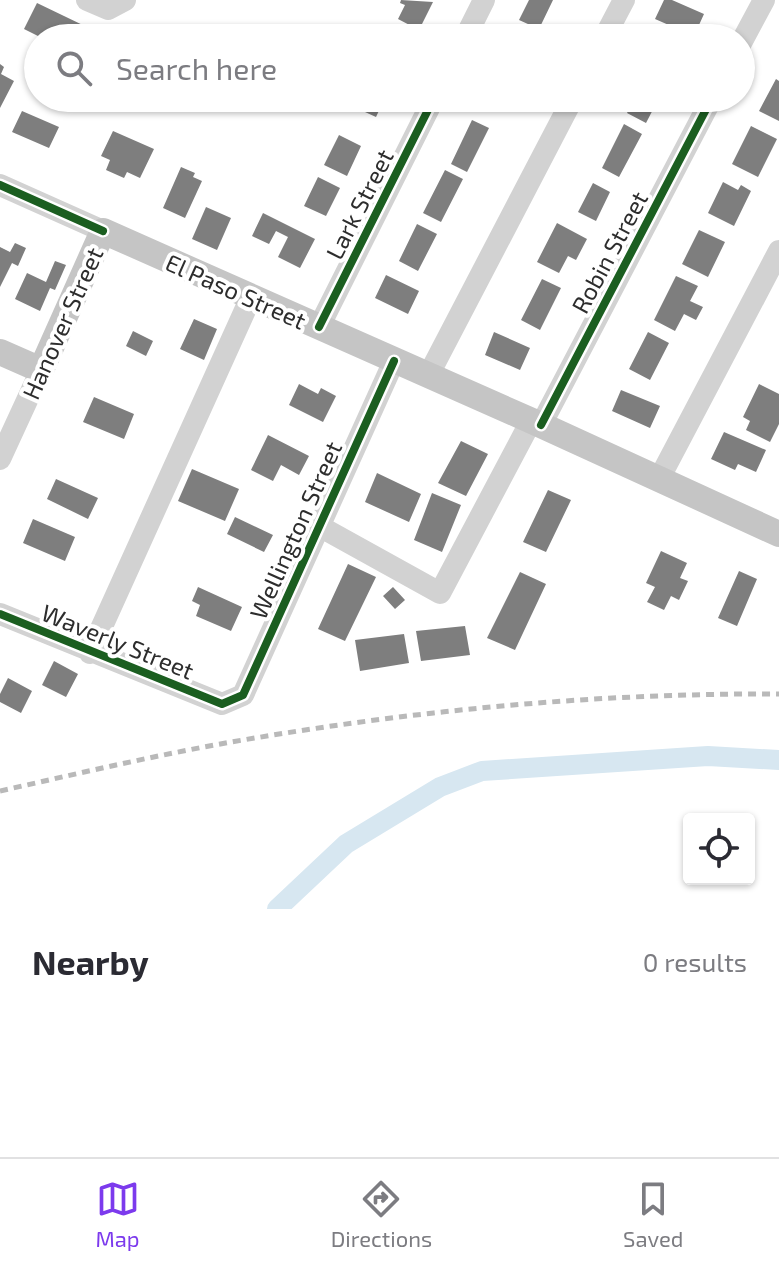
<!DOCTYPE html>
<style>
body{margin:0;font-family:"Exo 2",sans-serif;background:#f7f7f7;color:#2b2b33}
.controls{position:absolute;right:24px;bottom:24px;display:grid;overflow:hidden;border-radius:8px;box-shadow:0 2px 6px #0004}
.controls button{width:72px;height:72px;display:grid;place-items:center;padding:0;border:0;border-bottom:2px solid #e1e1e2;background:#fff;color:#2b2b33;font:40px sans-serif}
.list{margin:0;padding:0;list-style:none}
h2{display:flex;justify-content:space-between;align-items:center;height:104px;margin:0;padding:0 32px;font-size:34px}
h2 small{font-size:26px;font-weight:400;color:#7c7c81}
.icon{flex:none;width:44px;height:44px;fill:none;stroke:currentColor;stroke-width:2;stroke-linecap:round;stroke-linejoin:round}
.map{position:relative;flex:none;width:779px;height:909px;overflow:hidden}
.search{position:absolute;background:#fff;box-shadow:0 2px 6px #0004;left:24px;right:24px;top:24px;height:88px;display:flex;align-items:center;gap:20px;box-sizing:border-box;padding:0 28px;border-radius:44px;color:#7c7c81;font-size:30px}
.sheet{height:248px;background:#fff}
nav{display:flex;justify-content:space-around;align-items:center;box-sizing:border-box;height:112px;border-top:2px solid #e1e1e2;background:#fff;font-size:22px;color:#7c7c81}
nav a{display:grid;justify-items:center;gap:4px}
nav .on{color:#7c3aed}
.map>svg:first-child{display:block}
</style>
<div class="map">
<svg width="779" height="909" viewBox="0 0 779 909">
<rect width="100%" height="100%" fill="#fff"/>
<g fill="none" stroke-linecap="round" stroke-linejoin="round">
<!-- canal -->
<path stroke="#d7e7f1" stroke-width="20" d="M277,909L346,844L440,787L482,771L708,756L779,760"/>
</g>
<!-- building -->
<path fill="#7e7e7e" d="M401,0L433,2L419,30L398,19L405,5L400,3Z
M529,0H553L539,29L519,20Z
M664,0H672L704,14L694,36L655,19Z
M37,3L91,29L86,38H42L24,29Z
M393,28L414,38H388Z
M517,28L536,38H512Z
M0,64L4,67L1,74L14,81L0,108Z
M776,79L779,81V121L759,111Z
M358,98H385L376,117L354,107Z
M490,98H521L516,110Z
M635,98H659L646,123L627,113Z
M22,111L59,127L49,148L12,132Z
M472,120L489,128L467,172L451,164Z
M624,124L642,134L619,177L602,168Z
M751,126L777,139L758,177L732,164Z
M113,131L154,149L140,178L127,172L124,178L106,170L110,160L101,156Z
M339,135L361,146L347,176L324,165Z
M181,167L195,173L193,177L202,181L185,218L163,208Z
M445,170L463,179L441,222L423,213Z
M318,177L340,188L326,216L304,206Z
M723,182L738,190L741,185L751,191L734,226L708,213Z
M593,183L610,192L596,221L578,212Z
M206,207L231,218L217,250L192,239Z
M263,213L315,239L300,268L278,257L288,237L276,231L269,244L252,236Z
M557,223L587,239L576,260L568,256L559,273L537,262Z
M417,224L437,234L418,271L399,261Z
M699,230L725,242L708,277L682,264Z
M15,243L26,248L18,266L12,263L0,287V247L10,252Z
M55,261L66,265L55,290L50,288L40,311L15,299L27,273L46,282Z
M386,275L419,291L408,314L375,298Z
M676,276L698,286L690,301L703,307L696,320L684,314L675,331L654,320Z
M542,279L561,288L540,330L521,320Z
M194,319L217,329L204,360L180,349Z
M133,331L153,341L146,356L126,346Z
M494,332L530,348L520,370L485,355Z
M648,332L669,343L650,380L629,369Z
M299,384L318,394L321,388L336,396L323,422L289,405Z
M759,384L779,394V424L770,442L746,430L750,421L743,417Z
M621,390L660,406L650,428L612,411Z
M94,397L134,414L124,439L83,422Z
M724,432L766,450L756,472L738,464L735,470L711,459Z
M268,435L309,456L299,475L281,465L273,481L251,470Z
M461,441L488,454L466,496L438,483Z
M192,469L239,489L225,521L178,501Z
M377,473L421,494L409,522L365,502Z
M56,479L98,498L88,519L47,499Z
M548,490L571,500L546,552L523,542Z
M432,493L461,505L442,552L414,540Z
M235,517L273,535L264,552L227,534Z
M33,519L75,537L65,561L23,543Z
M661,551L687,563L680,578L688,581L679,600L671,596L664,610L647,602L655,587L646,583Z
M348,564L376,577L345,641L318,629Z
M739,571L757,579L737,626L718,618Z
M520,572L546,584L515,650L487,638Z
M198,587L242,607L231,631L196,616L200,605L192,601Z
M393,587L405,600L395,609L383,596Z
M465,626L470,655L421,661L416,631Z
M404,634L409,663L360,671L355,640Z
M54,661L78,674L66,697L42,685Z
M8,678L32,691L21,713L0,702V694Z"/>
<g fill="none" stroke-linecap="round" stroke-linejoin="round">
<!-- minor -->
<path stroke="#d2d2d2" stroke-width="22" d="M87,0L108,9L125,0
M465,38L484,0
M604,38L624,0
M741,43L764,0
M0,185L103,231
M319,327L434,98
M428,376L573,98
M541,425L712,98
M0,459L41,370
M659,479L779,251
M319,526L440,593L531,421
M0,614L222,704L243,695L394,361
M90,653L251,297"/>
<!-- major -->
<path stroke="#c5c5c5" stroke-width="26" d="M0,352L41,370L103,231L541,425L779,534"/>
<!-- rail -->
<path stroke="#b9b9b9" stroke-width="5" stroke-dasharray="8 6" stroke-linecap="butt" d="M0,791C85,772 169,752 255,738C428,709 604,693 779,694"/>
<defs>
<path id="cycleway" d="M0,185L103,231
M319,327L434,98
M541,425L712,98
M0,614L222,704L243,695L394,361"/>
</defs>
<!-- cycleway casing -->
<use href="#cycleway" stroke="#fff" stroke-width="13"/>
<!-- cycleway -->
<use href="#cycleway" stroke="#1b5e20" stroke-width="8"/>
</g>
<g text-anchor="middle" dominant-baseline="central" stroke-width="8" stroke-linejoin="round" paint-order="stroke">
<!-- street labels -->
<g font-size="24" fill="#2d2d2d" stroke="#fff">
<text transform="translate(359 204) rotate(-63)">Lark Street</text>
<text transform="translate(609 252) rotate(-62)">Robin Street</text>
<text transform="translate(236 291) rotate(24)">El Paso Street</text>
<text transform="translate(62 323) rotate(-66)">Hanover Street</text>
<text transform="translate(295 530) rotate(-66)">Wellington Street</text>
<text transform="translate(118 641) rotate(22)">Waverly Street</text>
</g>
</g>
</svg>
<div class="controls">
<button><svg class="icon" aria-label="locate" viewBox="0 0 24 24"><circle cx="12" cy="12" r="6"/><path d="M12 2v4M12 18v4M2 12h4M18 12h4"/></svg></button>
</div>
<div class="search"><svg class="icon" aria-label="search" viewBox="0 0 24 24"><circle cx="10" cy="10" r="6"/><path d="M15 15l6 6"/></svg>Search here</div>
</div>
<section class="sheet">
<h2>Nearby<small>0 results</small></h2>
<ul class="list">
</ul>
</section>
<nav>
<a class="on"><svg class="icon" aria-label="map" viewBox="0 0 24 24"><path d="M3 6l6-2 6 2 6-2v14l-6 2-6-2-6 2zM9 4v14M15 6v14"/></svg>Map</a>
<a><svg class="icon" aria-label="directions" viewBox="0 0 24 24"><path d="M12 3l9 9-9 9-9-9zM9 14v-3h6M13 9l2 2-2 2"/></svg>Directions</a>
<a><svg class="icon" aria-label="saved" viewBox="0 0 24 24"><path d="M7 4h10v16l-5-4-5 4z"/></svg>Saved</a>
</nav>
